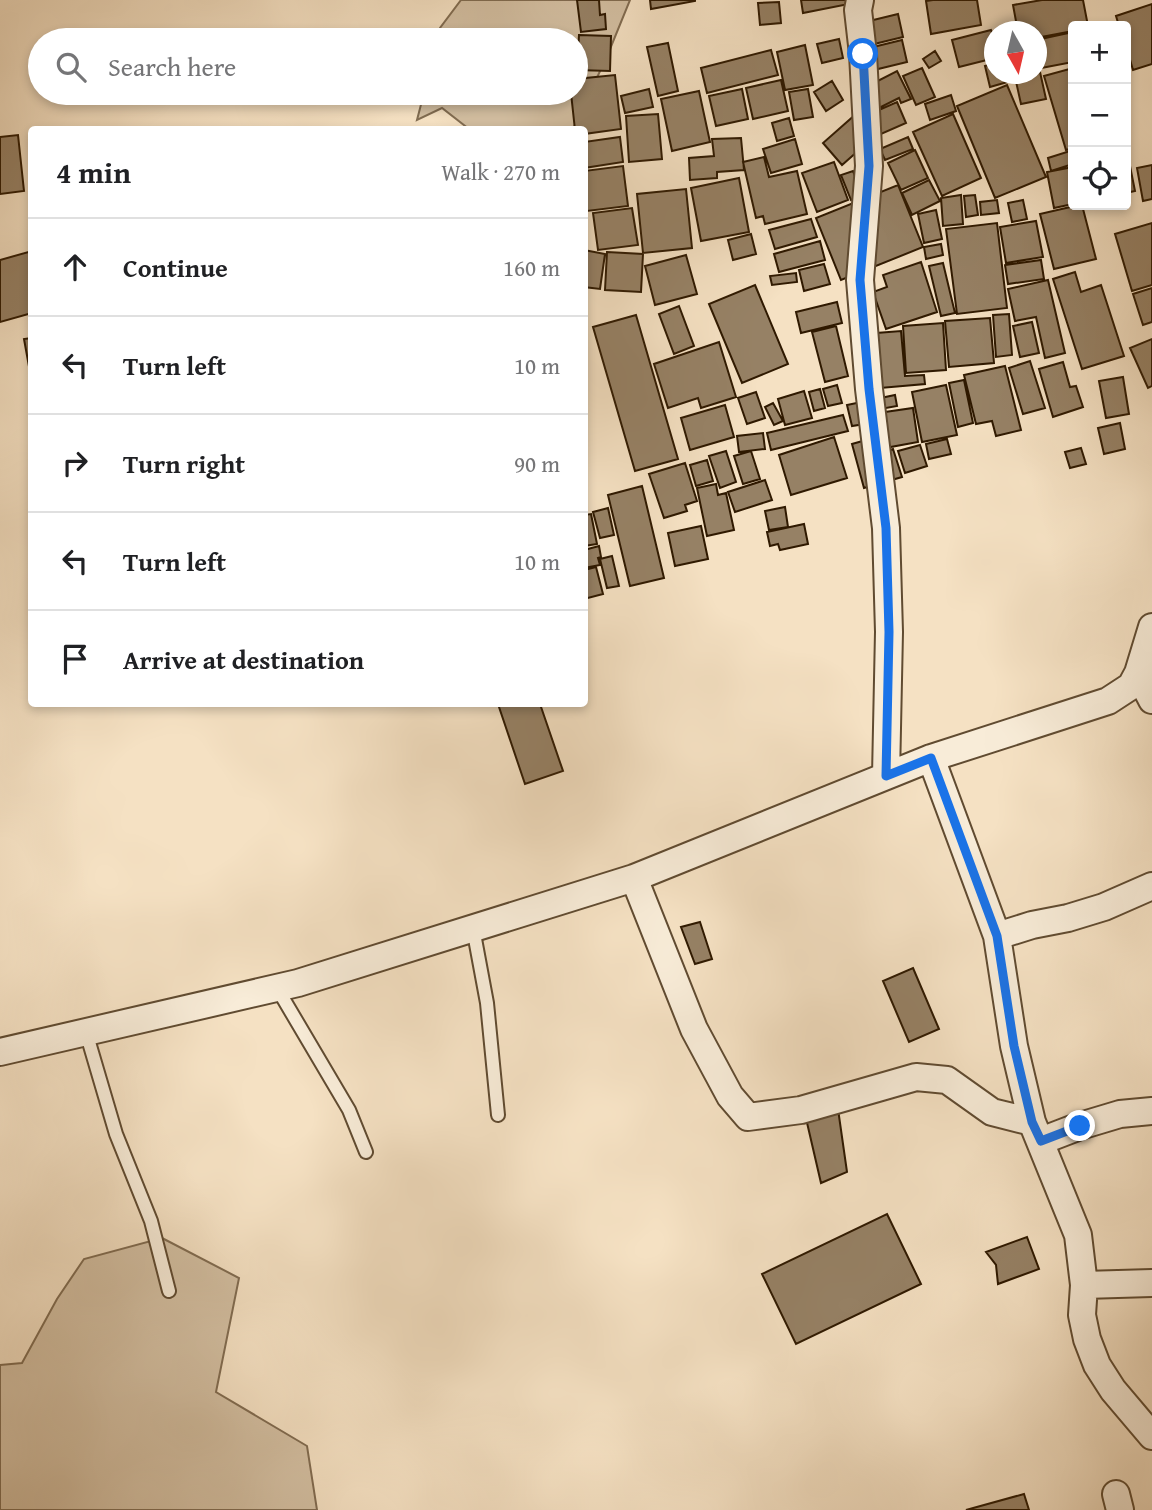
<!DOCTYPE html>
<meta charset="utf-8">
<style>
body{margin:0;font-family:"Gentium Book Plus",serif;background:#f6f6f6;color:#202124}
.controls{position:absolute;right:21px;top:21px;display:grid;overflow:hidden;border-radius:7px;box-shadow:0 4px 10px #0003}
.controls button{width:63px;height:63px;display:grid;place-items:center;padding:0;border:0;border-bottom:2px solid #e0e0e0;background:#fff;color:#202124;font:35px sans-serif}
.compass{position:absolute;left:984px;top:21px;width:63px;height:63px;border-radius:50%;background:#fff;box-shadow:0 4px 10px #0003;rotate:172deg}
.stop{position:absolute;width:21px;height:21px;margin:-16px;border:5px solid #1a73e8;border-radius:50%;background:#fff}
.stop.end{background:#1a73e8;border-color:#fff;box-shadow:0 2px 7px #0008}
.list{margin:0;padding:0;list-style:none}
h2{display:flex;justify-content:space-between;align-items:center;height:91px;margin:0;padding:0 28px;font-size:30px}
h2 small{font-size:23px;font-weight:400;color:#757577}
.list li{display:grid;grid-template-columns:46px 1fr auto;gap:21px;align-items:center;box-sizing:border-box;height:98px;padding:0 28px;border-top:2px solid #e0e0e0}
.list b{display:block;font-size:26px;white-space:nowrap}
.list em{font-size:23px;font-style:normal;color:#757577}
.icon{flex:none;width:38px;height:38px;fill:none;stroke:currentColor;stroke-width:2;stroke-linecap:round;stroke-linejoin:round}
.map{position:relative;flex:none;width:1152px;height:1510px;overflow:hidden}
.search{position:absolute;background:#fff;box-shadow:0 4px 10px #0003;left:28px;top:28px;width:560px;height:77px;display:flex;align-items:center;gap:18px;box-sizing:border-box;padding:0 24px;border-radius:38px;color:#757577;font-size:26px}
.panel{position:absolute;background:#fff;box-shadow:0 4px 10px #0003;left:28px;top:126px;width:560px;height:581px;border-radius:7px}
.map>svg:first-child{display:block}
</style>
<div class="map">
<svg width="1152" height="1510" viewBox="0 0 1152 1510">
<rect width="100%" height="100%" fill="#f5e1c3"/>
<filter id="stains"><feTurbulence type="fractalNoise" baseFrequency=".00286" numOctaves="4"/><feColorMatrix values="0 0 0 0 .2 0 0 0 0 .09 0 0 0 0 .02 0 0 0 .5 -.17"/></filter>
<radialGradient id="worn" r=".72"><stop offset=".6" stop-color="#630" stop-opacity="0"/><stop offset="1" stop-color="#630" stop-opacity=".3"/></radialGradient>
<!-- green -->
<path fill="#d3bfa2" stroke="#816c51" stroke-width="2" d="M461,0H630L608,54L573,129H469L442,108L417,120L424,93H576V40H437L440,28Z
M162,1238L239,1278L216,1392L307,1446L317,1510H0V1365L22,1363L57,1299L84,1259Z"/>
<!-- building -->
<path fill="#968165" stroke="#2f1900" stroke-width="2" d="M577,0H599L600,15L605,14L606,29L581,32Z
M650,0H695V1L651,9Z
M801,0H859V2L803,13Z
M933,0H977L981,25L931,34L926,1Z
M1042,0H1083L1088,26H1073V31L1036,38V32H1018L1013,5Z
M779,2L781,23L760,25L758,3Z
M1152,4V64L1133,70L1126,46V26H1119L1116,16Z
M898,14L903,37L870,45L865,22Z
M991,30L995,41V58L959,67L952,40Z
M1073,32V62L1036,69V40Z
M579,35L611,36L610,71L577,70Z
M839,39L843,58L822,63L817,44Z
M902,40L907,62L874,70L869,48Z
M668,43L678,91L658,96L647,47Z
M805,45L813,85L785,90L777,52Z
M771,50L778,75L707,93L701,68Z
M935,51L941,61L929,68L923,59Z
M995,63V74H1009L1011,81L990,87L985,66Z
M922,68L935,97L916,105L903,76Z
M1073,68V148L1066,150L1044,76Z
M897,71L911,99L901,103L899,98L877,109L866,87Z
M1036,72H1040L1046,99L1021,104L1015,77Z
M615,75L621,129L584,134V130H575L571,93H576V79Z
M781,80L788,111L753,119L746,88Z
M832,81L843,100L826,111L814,92Z
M1007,85L1046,177L995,198L957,106Z
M649,89L653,107L625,113L621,96Z
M742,89L748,119L716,126L709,96Z
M808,89L813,117L794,120L789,92Z
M699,91L710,142L672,151L661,99Z
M951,95L956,111L930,120L925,104Z
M897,102L906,123L881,134L872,113Z
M658,114L662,159L629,162L626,116Z
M856,114L875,136L842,165L823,143Z
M953,114L981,178L942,196L913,132Z
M789,118L794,136L777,141L772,123Z
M18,135L24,191L0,194V137Z
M620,137L623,162L584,168V142Z
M908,137L913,149L885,160L880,149Z
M741,138L744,170L717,172V178L690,180L689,158L714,156L712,139Z
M795,139L802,164L771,173L763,149Z
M1126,146L1135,191L1126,193Z
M915,150L928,178L901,190L888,163Z
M1073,150V164L1051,171L1048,158Z
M764,157L769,177L797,171L807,214L765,224L763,216L756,218L743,162Z
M834,162L848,200L817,212L802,173Z
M1152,165V199L1143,201L1137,168Z
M623,166L628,206L587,211L584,171Z
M1073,167V204L1054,208L1047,172Z
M853,171L862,196L851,200L841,175Z
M739,178L749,232L701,241L691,188Z
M929,180L940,201L912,215L902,193Z
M898,185L923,247L841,280L816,218Z
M686,189L692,248L643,253L637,194Z
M961,195L963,224L943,226L941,198Z
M975,195L978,215L966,217L964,196Z
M997,200L999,213L981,215L980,202Z
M1023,200L1027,219L1012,222L1008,203Z
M1079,205H1082L1096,259L1054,269L1040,214Z
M632,208L638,245L598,250L593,213Z
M936,210L942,239L924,243L918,214Z
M811,219L817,237L775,249L769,230Z
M1036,221L1043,257L1006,263L1000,227Z
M997,223L1007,308L957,314L946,229Z
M1152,223V285L1132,291L1115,234Z
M751,234L756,254L733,260L728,240Z
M820,241L825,260L779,272L774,254Z
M941,244L943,255L926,259L924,247Z
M584,250L605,254L600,289L584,287Z
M32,251V313L0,322V260Z
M607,252L643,254L641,292L605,290Z
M686,255L697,294L655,305L645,266Z
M1041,260L1044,279L1008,284L1005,265Z
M921,262L937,312L886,329L873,292L887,287L883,275Z
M943,263L955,313L941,316L929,266Z
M824,264L830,284L804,291L799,270Z
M1075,272L1081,292L1101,285L1124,356L1082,369L1053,279Z
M796,273L797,282L772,285L770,276Z
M1048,280L1065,353L1045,358L1036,317L1015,321L1008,289Z
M755,285L788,364L742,383L709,304Z
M1152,288V322L1143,325L1133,294Z
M837,302L842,323L801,333L796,312Z
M679,306L694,346L674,354L659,314Z
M1009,314L1012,355L996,357L993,315Z
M636,315L678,459L635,471L593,327Z
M990,318L994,363L949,367L945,321Z
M1032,322L1039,353L1020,357L1013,326Z
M943,323L946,370L906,373L903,326Z
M836,326L848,376L825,382L812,332Z
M901,331L905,376L924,375L925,384L869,389L864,334Z
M32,338V383L24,339Z
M1152,339V386L1148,388L1130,348Z
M719,342L736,397L701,408L698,398L668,408L654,364Z
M1030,361L1045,408L1023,414L1009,368Z
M1063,362L1070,387L1076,386L1083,407L1053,417L1039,369Z
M1005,366L1021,430L996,436L992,421L976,424L964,375Z
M1123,377L1129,414L1106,418L1099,381Z
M964,380L973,423L958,427L949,383Z
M837,385L842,403L828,406L823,389Z
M946,385L957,435L922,442L912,392Z
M820,389L825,408L814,411L809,392Z
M804,391L812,418L785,425L778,399Z
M756,392L765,418L747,424L738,398Z
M895,395L897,406L869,411L871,423L852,426L847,405Z
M773,403L783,421L774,425L765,407Z
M725,405L734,437L690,450L681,418Z
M913,408L918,442L885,448L871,414Z
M843,415L848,431L771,450L767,433Z
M1120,423L1125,449L1104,454L1098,428Z
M763,433L765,449L739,452L737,436Z
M880,436L884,452L893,449L902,477L864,488L852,444Z
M834,437L847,478L791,495L779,455Z
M947,439L951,454L929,459L926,444Z
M920,445L927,466L905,473L898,451Z
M1081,448L1086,464L1070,468L1065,452Z
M726,451L736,482L720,488L709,456Z
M751,451L760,479L743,484L734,456Z
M707,460L713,481L696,486L690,465Z
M685,463L697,501L685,505L687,511L664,518L649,474Z
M765,480L772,500L735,512L728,492Z
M716,484L718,495L726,493L734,530L707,536L697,488Z
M642,486L664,578L630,586L608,495Z
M785,507L788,527L769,530L765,511Z
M608,508L614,535L600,538L593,512Z
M591,514L597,544L584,546V515Z
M804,524L808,544L780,550L778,544L770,546L767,532Z
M701,526L708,559L675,566L668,533Z
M599,546L601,557L598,558L600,565L584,568V550Z
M612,556L619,586L607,588L600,559Z
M596,567L603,594L584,599V570Z
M498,704H540L563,771L525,784Z
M700,922L712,959L695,964L681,927Z
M913,968L939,1029L909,1042L883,981Z
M838,1109L847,1172L821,1183L805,1114Z
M887,1214L921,1284L796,1344L762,1274Z
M1027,1237L1039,1269L998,1284L996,1265L986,1252Z
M1024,1494L1029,1510H966Z"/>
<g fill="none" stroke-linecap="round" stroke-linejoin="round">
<defs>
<path id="service" d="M473,928L487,1003L498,1115
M277,988L349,1110L366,1152
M86,1032L116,1134L151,1221L169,1291"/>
<path id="minor" d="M860,0L858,10L863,54L869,166L860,280L869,389L886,528L889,632L886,776
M1138,673L1152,700
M931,758L997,936L1014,1046L1032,1122L1078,1235L1084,1285L1082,1315L1087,1339L1097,1365L1113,1390L1152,1436
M634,878L694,1029L730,1096L748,1117L801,1110L916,1077L947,1080L992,1112L1032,1122
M997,936L1032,925L1068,918L1104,907L1152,886
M0,1052L298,983L634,878L931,758L1108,701L1131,686L1138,673L1152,627
M1041,1141L1080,1126L1120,1114L1152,1111
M1084,1285L1152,1283
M1116,1494L1120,1510"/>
</defs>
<!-- service casing -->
<use href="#service" stroke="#604b31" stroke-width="16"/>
<!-- minor casing -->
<use href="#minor" stroke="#604b31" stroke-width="30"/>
<!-- service -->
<use href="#service" stroke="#f8ecd8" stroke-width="12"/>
<!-- minor -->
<use href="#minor" stroke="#f8ecd8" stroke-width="26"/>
</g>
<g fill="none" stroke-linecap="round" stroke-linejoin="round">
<!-- route -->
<path stroke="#1a73e8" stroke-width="9" d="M863,54L869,166L860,280L869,389L886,528L889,632L886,776L931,758L997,936L1014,1046L1032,1122L1041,1141L1080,1126"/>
</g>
<rect width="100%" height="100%" filter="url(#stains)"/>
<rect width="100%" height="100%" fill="url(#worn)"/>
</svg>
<div class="controls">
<button>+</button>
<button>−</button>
<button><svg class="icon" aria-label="locate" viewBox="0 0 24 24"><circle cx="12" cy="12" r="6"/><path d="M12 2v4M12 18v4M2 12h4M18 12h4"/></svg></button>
</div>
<svg class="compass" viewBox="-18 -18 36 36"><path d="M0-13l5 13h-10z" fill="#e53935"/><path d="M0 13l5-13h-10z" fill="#757577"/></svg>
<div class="stop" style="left:863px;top:54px"></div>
<div class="stop end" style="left:1080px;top:1126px"></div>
<div class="search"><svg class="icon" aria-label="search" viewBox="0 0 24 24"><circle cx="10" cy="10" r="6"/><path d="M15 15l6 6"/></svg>Search here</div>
<section class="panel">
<h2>4 min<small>Walk · 270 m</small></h2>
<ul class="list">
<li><svg class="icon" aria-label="ahead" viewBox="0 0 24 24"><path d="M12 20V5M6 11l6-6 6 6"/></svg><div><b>Continue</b></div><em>160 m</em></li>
<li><svg class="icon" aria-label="left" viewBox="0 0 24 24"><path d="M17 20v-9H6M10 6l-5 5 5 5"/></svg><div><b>Turn left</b></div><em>10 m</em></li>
<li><svg class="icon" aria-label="right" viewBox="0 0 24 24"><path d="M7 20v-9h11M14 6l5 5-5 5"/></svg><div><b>Turn right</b></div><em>90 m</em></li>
<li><svg class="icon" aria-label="left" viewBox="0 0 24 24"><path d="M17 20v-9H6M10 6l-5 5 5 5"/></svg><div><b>Turn left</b></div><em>10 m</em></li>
<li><svg class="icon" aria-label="arrive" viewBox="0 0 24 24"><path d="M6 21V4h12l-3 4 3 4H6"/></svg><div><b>Arrive at destination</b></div></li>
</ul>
</section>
</div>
